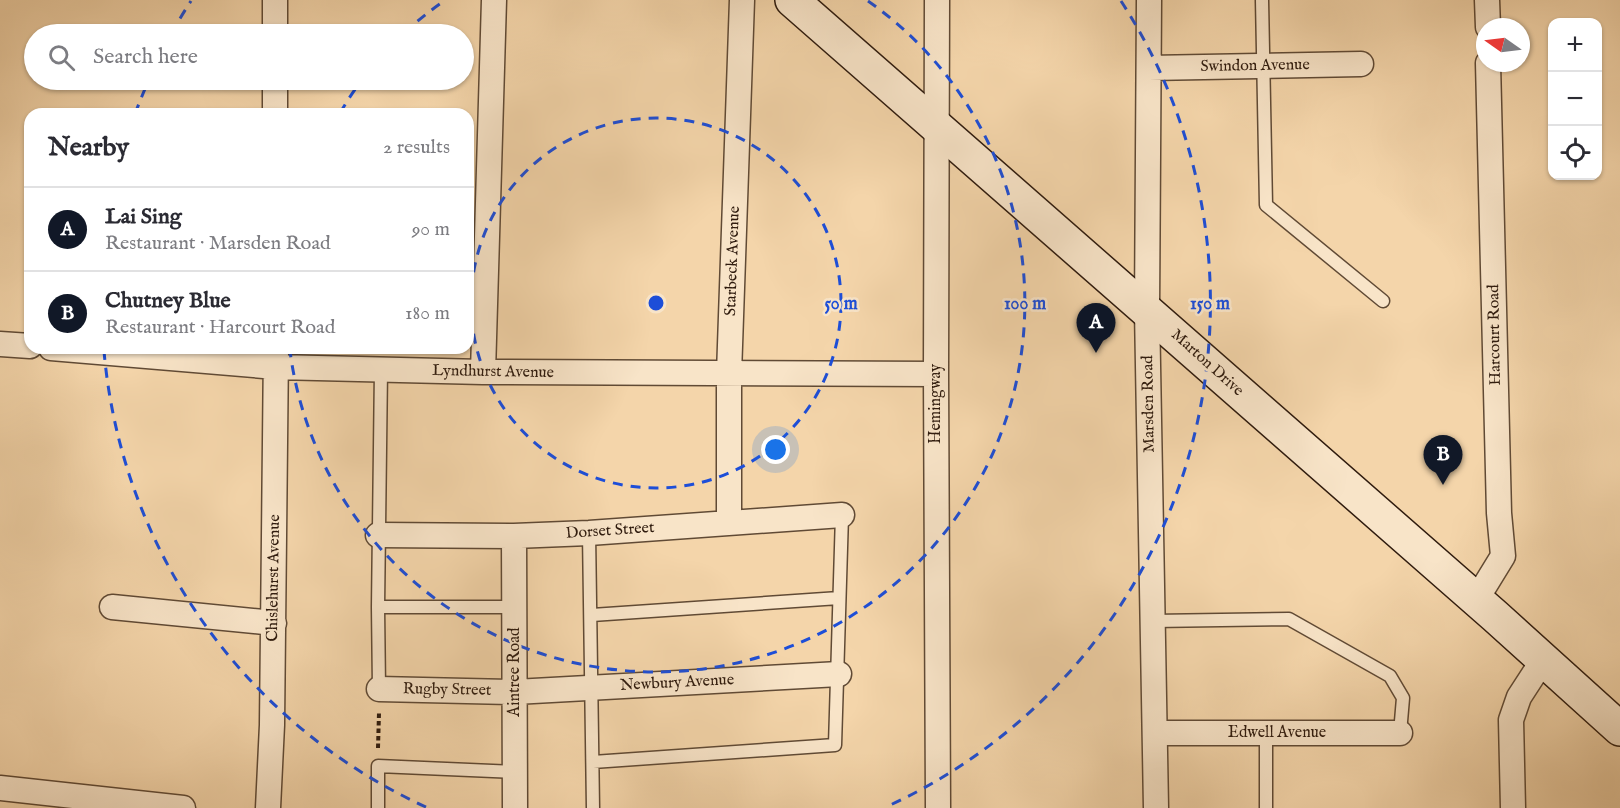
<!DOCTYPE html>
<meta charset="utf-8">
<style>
body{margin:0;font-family:"IM FELL English",serif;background:#f7f7f7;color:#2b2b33}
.controls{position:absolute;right:18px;top:18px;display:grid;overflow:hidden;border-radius:12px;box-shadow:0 2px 4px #0004}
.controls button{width:54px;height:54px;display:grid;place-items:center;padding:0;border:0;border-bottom:2px solid #e1e1e2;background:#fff;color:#2b2b33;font:30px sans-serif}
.compass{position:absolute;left:1476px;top:18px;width:54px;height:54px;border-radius:50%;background:#fff;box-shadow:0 2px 4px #0004;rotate:284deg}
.you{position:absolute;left:776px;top:450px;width:21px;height:21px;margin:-15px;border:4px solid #fff;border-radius:50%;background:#1a73e8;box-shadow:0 0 0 9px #1a73e833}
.badge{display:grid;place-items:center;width:39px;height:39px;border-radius:50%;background:#111827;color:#fff;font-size:20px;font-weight:700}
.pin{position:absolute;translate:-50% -50px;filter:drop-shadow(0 2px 3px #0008)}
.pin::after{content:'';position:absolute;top:32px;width:21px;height:18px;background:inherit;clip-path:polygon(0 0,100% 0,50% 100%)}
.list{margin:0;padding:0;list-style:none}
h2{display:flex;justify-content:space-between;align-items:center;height:78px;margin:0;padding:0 24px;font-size:26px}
h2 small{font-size:20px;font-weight:400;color:#7c7c81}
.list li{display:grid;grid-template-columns:39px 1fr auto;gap:18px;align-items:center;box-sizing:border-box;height:84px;padding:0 24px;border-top:2px solid #e1e1e2}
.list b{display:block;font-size:22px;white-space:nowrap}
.list p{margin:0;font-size:20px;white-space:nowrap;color:#7c7c81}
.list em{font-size:20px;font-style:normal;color:#7c7c81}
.icon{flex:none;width:33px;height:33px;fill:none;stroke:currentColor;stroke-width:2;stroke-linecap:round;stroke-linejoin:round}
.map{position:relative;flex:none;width:1620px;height:808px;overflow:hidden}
.search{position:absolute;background:#fff;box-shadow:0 2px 4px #0004;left:24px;top:24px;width:450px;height:66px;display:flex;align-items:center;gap:15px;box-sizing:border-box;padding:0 21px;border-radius:33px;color:#7c7c81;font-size:22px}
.panel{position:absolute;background:#fff;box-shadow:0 2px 4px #0004;left:24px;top:108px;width:450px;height:246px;border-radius:18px}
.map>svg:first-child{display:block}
</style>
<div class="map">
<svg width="1620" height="808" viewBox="0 0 1620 808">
<rect width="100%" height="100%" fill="#f4d5aa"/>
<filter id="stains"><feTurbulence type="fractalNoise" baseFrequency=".00333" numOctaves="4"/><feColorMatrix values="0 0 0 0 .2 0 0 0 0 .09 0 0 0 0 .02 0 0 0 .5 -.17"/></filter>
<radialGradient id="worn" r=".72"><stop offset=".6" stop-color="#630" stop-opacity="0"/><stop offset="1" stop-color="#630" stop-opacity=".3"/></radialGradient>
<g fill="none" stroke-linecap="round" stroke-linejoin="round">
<defs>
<path id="lane" d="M1262,0L1266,205L1383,301
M381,369L378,607H515
M589,533L593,808
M378,607L379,689
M592,615L839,598
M1153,621L1289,619L1390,676L1403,698L1400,733
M593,762L835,745L842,515
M378,808V766L515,772
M1266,808V733"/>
<path id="street" d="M275,0V34
M937,0L936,374L938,808
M1149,0L1147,310L1156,808
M1487,0L1488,27
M1149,68L1361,64
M275,80V114
M0,344L30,346
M51,348L276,367L483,372L936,374
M483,372L494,0
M729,523V374L742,0
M378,535L514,536L589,533L842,515
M514,536L515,808
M1476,600L1503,556L1499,513L1488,63
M112,607L274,623
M379,689L515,692L839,674
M1155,733H1400
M0,788L183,808
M268,808L272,725L276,348
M1513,808L1511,720L1519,697L1543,660"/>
<path id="secondary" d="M792,0L1495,616L1620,729"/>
</defs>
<!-- lane casing -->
<use href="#lane" stroke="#604a35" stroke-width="15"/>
<!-- street casing -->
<use href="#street" stroke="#604a35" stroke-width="27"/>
<!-- secondary casing -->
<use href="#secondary" stroke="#2f1b0e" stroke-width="36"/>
<!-- path -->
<path stroke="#2f1b0e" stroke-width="4" stroke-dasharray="4.5 3" stroke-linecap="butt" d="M378,748L379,713"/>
<!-- lane -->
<use href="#lane" stroke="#f8e4c8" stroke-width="12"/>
<!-- street -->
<use href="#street" stroke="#f8e4c8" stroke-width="24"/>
<!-- secondary -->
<use href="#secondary" stroke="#f8e4c8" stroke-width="33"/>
</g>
<!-- distance rings -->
<g fill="none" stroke="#1d4ed8" stroke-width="3" stroke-dasharray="10 8">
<circle cx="656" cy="303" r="185"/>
<path d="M340 113A369 369 0 0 1 361 81M404 33A369 369 0 0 1 444 1M868 1A369 369 0 1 1 290 351"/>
<path d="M426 807A554 554 0 0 1 104 351M135 114A554 554 0 0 1 148 82M171 34A554 554 0 0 1 191 1M1121 1A554 554 0 0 1 886 807"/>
</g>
<g text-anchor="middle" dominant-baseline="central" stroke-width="5" stroke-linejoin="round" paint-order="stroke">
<!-- street labels -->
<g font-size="16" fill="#2f1b0e" stroke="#f8e4c8">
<text transform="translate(1255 66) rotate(-1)">Swindon Avenue</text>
<text transform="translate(733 261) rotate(-88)">Starbeck Avenue</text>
<text transform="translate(1495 335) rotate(-91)">Harcourt Road</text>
<text transform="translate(1207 363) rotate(42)">Marton Drive</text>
<text transform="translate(493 372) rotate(1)">Lyndhurst Avenue</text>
<text transform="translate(936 404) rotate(-90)">Hemingway</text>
<text transform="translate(1149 404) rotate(-91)">Marsden Road</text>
<text transform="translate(610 531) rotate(-4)">Dorset Street</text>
<text transform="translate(274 578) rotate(-89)">Chislehurst Avenue</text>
<text transform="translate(515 672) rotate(-90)">Aintree Road</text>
<text transform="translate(677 683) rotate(-3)">Newbury Avenue</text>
<text transform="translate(447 690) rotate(1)">Rugby Street</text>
<text x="1277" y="733">Edwell Avenue</text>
</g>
</g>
<circle cx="656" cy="303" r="9" fill="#1d4ed8" stroke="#f8e4c8" stroke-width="3"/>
<g font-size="18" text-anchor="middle" font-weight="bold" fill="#1d4ed8" stroke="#f8e4c8" stroke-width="5" stroke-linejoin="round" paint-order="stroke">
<text x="841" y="309">50 m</text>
<text x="1025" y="309">100 m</text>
<text x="1210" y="309">150 m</text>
</g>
<rect width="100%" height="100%" filter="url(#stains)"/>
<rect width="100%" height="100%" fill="url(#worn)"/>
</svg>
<div class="controls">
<button>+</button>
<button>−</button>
<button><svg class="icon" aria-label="locate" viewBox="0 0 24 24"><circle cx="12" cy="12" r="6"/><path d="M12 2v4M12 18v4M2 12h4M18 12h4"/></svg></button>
</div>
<svg class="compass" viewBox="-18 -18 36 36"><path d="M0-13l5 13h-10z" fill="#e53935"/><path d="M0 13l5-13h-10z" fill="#7c7c81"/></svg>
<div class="you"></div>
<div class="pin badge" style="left:1096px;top:353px">A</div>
<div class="pin badge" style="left:1443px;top:485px">B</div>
<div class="search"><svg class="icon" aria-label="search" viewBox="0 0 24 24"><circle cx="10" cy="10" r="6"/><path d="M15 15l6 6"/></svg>Search here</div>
<section class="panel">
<h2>Nearby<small>2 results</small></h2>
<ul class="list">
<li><span class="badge">A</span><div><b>Lai Sing</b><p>Restaurant · Marsden Road</p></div><em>90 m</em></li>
<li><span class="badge">B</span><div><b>Chutney Blue</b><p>Restaurant · Harcourt Road</p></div><em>180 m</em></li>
</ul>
</section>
</div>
